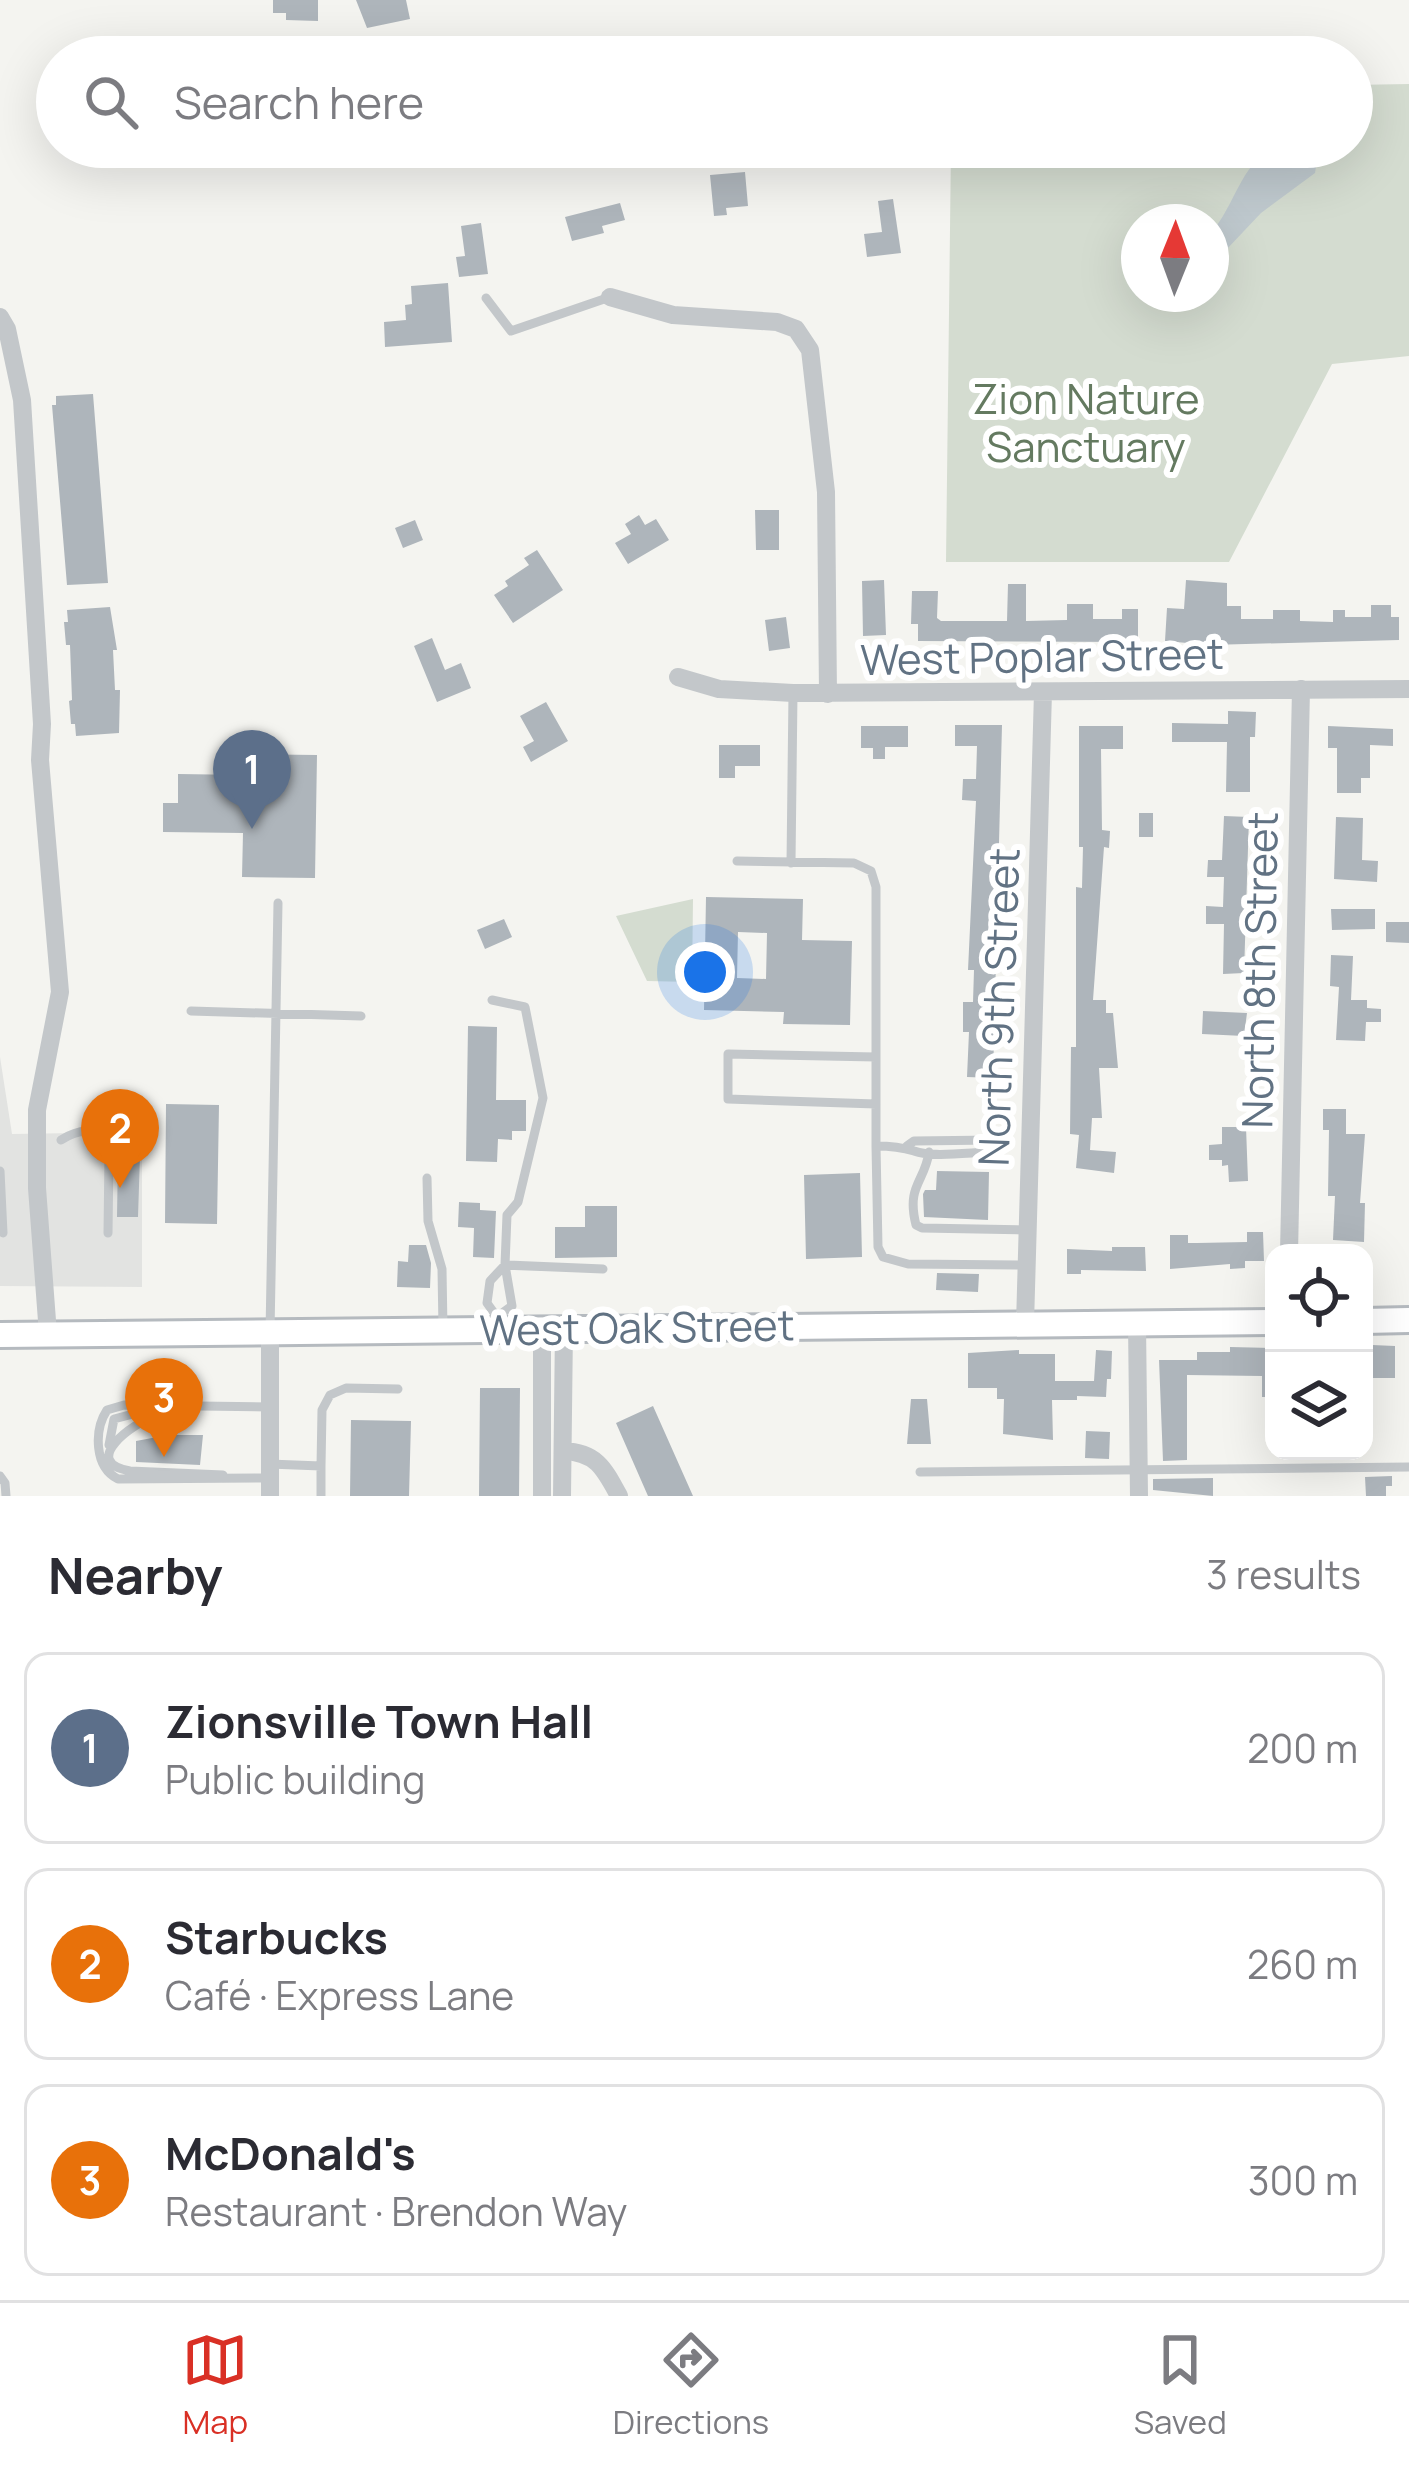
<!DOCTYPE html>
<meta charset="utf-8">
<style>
body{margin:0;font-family:Manrope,sans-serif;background:#f2f2f3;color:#2b2b33}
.controls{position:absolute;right:36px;bottom:36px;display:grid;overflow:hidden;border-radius:24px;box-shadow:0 12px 48px #0002}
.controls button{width:108px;height:108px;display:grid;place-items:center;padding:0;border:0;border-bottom:3px solid #e1e1e2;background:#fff;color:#2b2b33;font:60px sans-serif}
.compass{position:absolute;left:1121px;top:204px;width:108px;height:108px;border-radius:50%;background:#fff;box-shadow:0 12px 48px #0002;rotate:1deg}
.you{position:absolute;left:705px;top:972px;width:42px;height:42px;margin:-30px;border:9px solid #fff;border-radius:50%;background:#1a73e8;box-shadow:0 0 0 18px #1a73e833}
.badge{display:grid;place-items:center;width:78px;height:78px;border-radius:50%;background:#d93025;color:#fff;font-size:39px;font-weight:700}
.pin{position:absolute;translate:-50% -99px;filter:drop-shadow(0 3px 6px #0008)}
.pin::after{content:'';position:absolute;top:63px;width:42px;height:36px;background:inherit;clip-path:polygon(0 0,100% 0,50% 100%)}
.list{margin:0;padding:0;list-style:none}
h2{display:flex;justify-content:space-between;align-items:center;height:156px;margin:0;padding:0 48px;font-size:51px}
h2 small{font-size:39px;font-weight:400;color:#7c7c81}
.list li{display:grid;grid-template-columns:78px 1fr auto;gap:36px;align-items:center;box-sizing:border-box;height:192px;margin:0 24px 24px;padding:0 24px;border:3px solid #e1e1e2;border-radius:24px}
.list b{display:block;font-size:45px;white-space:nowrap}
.list p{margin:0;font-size:39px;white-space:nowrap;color:#7c7c81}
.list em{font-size:39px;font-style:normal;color:#7c7c81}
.icon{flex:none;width:66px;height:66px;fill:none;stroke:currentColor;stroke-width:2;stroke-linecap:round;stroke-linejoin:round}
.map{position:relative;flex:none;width:1409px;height:1496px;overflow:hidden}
.search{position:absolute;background:#fff;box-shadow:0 12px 48px #0002;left:36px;right:36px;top:36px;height:132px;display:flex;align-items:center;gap:30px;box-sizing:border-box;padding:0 42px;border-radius:66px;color:#7c7c81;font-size:45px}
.sheet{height:804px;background:#fff}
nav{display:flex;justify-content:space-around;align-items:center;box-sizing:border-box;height:168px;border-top:3px solid #e1e1e2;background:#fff;font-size:33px;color:#7c7c81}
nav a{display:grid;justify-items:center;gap:6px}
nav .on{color:#d93025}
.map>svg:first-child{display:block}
</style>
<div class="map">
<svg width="1409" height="1496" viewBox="0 0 1409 1496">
<rect width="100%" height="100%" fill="#f4f4f0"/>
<!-- built -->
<path fill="#e2e3e1" d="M0,1057L12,1134L142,1132V1287L0,1286Z"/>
<!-- green -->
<path fill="#d4dcd0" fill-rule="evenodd" d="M1409,84V356L1332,364L1229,562H946L951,147H1352V85ZM1139,222H1211V294H1139Z
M693,899L692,982L647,981L616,916Z"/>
<!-- water -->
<path fill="#bfc9ce" d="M1272,147H1319L1315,173L1261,213L1226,250L1211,259V233C1235,205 1240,167 1272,147Z"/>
<!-- building -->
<path fill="#aeb5bb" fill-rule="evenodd" d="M273,0H318V21L286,20V13H273Z
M356,0H406L410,19L367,28Z
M745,172L748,206L726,208L727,215L714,216L710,175Z
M893,199L901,253L867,257L864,234L882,232L878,201Z
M620,203L625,220L602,226L604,233L572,241L565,217Z
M481,223L488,274L459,277L456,257L465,256L461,226Z
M448,283L452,342L385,347L384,322L406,320L405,305L412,304L411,286Z
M93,394L108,583L67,585L52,405H56V396Z
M755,510H779V550H756Z
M639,515L645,525L656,519L669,540L628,564L615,543L631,534L625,524Z
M415,520L423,540L403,548L395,528Z
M537,550L563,590L513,623L494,595L508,586L505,581L529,565L524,558Z
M884,580L886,635L863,636L862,581Z
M1186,580L1227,583V606H1241V619H1273V610H1300V621L1333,622V610H1345V617H1371V605H1391V617H1399V640L1210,645L1165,641L1167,608L1184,609Z
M1008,584H1026V621L1067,620V604H1093V619H1122V609H1138V642L918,641V624H911L912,591H938L937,618L941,621H1007Z
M110,607L117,650H113L115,690H120L119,733L76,736L75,724H71L69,701L72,700L70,645H66L64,622H68L67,610Z
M786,617L790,648L769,651L765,620Z
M432,638L445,670L461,663L471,688L437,702L414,646Z
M546,702L568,741L531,762L523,747L534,741L520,716Z
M1228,711L1256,712L1255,737H1250V792H1226L1227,742H1172V723L1228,724Z
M955,725H1002L993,1078L967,1077L969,1032H963V1002H973L974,970H968L976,801L962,800L963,779H976L977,746H955Z
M861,726H908V747H885V759H873V748H861Z
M1079,726H1123V749H1101L1102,830L1110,831L1109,848L1104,847L1093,1000H1106V1013H1113L1118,1068H1099L1102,1118H1092L1090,1150L1116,1152L1114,1173L1076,1168L1079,1135L1070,1134L1071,1047H1076V887L1082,888L1083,847H1079Z
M1328,726L1393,729V746L1370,745V778H1361V793H1337V748H1328Z
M719,745H760V766H735V778H719Z
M245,754L317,755L315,878L242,877L243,833L163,832V803H178V774L245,775Z
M1139,813H1153V837H1139Z
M1224,816L1249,817L1244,973L1223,974L1224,924H1206V906L1223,907L1224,877H1207L1208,860H1222Z
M1336,817L1363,818L1362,860L1378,861L1377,882L1334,879Z
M706,897L803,899L802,940L852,941L850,1025L783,1024L784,1012L704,1010ZM738,932L767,933L766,979L737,978Z
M1331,909H1375V929L1332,930Z
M504,919L512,937L485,949L477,930Z
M1386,922H1409V943L1386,942Z
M1331,955L1353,956L1351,1000H1367V1008L1381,1009V1022H1366L1365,1041L1336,1040L1339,987L1330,986Z
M1203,1011L1247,1013L1244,1036L1202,1034Z
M468,1026L497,1027L496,1100H526V1131H512V1140L498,1139L497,1162L466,1161Z
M166,1104L219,1105L217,1224L165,1223Z
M1323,1109H1346V1134H1365L1360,1203H1365L1364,1242L1333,1240L1335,1196H1328L1329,1130H1323Z
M1222,1127H1246L1248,1181L1229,1182L1228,1165L1222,1166V1160H1209V1145L1222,1144Z
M118,1155H140L138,1217H117Z
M937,1171L989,1172L988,1220L924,1217L923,1194L925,1190H936Z
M860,1173L862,1257L806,1259L804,1175Z
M459,1202L480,1203V1210L496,1211L494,1258L473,1257L474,1228L458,1227Z
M585,1206H617V1257L555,1258V1227H585Z
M1247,1232H1263L1264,1261H1245V1268L1230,1269V1264L1170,1269V1235H1188V1243H1197L1247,1242Z
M409,1245H426L431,1263L430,1288L397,1287L398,1261L408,1262Z
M1112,1247H1145L1146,1271L1081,1270V1274H1067V1249L1112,1251Z
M937,1273L979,1274L978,1292L936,1290Z
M1372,1345L1395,1346V1378H1371Z
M1230,1347L1274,1348V1397H1262V1376L1187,1375V1460L1163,1461L1159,1360H1197V1352H1230Z
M1019,1350V1354H1055V1381H1094L1096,1350L1112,1351L1111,1379H1107L1106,1397L1077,1396V1400H1052L1053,1440L1003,1434L1004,1399H997V1388H968V1353Z
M480,1388H520L519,1496H479Z
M911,1399H927L931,1444H907Z
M653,1406L693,1496H648L616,1423Z
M351,1420L411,1421L409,1496H350Z
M1086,1431L1110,1432L1109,1459L1085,1458Z
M168,1435H203L200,1465L136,1462V1441Z
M1392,1476V1486H1386V1496H1366L1365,1477Z
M1213,1478V1496L1153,1490V1479Z"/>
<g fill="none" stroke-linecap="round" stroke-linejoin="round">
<defs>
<path id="secondary" d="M1364,1321L1409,1320
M0,1335L1274,1322"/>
</defs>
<!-- secondary casing -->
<use href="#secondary" stroke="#b5babf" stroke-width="30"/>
<!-- lane -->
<path stroke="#c3c7ca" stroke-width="9" d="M486,298L511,331L610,297
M737,861L854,863L871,871L876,887V1146C891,1146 901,1147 914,1151C932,1158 973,1152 994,1152L1000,1145L994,1140L914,1141L907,1146
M791,863L793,693
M492,1000L525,1007L543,1098L518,1202L507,1215L505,1265L603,1269
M191,1011L361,1016
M876,1104L728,1099V1054L876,1057
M61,1140C75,1131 91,1127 105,1138L109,1154L108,1233
M876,1146L878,1247L883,1257L908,1264L1027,1265
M929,1152C925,1182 906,1185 916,1225L922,1228L1028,1230
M0,1171L3,1233
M427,1178L428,1221L442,1269L443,1329
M497,1317L512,1306L505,1265L490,1281L487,1303L497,1317L498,1329
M270,1332L278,903
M185,1410C176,1413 164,1413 155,1416C133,1423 79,1462 130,1471L223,1475
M109,1445L114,1419L152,1409
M269,1464L321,1466V1496
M321,1466L322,1410L330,1395L346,1388L398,1389
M920,1472L1409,1467
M0,1476L5,1483L6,1496
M270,1478L118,1479C94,1467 94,1430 107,1410L124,1405L271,1407"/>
<!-- street -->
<path stroke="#c3c7ca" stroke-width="18" d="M610,297L673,315L777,322L796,329L810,350L826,492L828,694
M0,317L7,329L22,400L42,724L40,760L60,992L37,1110V1188L48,1334
M678,677L719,689L793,693L1409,689
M1289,1253L1301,689
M1137,1323L1139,1496
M1025,1324L1043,692
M542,1329V1496
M563,1451C596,1452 604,1468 619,1496
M270,1496V1332
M562,1496L564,1328"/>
<!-- secondary -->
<use href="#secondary" stroke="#fff" stroke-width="24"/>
</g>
<g text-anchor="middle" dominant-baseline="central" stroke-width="12" stroke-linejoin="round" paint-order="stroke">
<!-- park labels -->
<g font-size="42" fill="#647a60" stroke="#fff">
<text x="1086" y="398">Zion Nature<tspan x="1086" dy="48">Sanctuary</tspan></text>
</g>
<!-- street labels -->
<g font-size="42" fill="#617283" stroke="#fff">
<text transform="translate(1042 656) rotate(-1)">West Poplar Street</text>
<text transform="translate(1259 970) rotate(-89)">North 8th Street</text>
<text transform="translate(998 1007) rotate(-88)">North 9th Street</text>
<text transform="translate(637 1327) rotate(-1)">West Oak Street</text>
</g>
</g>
</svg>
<div class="controls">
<button><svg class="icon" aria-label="locate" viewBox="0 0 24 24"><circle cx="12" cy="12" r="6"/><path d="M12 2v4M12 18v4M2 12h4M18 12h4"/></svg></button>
<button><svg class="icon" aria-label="layers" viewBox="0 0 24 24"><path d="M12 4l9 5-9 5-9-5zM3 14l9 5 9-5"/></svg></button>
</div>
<svg class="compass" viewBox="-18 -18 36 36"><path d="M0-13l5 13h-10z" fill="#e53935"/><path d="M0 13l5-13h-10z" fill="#7c7c81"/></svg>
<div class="you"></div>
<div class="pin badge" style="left:252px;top:829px;background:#5c6f8a">1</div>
<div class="pin badge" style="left:120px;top:1188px;background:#e8710a">2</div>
<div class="pin badge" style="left:164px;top:1457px;background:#e8710a">3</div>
<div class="search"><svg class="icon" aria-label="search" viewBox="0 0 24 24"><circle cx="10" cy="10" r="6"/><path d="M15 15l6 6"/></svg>Search here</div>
</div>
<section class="sheet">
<h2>Nearby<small>3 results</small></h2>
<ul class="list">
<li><span class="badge" style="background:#5c6f8a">1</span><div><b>Zionsville Town Hall</b><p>Public building</p></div><em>200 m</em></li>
<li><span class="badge" style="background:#e8710a">2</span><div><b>Starbucks</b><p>Café · Express Lane</p></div><em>260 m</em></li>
<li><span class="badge" style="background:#e8710a">3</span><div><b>McDonald's</b><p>Restaurant · Brendon Way</p></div><em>300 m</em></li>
</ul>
</section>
<nav>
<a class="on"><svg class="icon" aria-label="map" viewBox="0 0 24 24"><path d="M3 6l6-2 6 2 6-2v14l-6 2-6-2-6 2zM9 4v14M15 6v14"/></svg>Map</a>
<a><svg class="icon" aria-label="directions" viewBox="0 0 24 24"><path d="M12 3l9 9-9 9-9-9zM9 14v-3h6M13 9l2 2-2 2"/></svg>Directions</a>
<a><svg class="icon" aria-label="saved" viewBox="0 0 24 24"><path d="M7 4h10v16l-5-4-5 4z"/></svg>Saved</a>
</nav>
